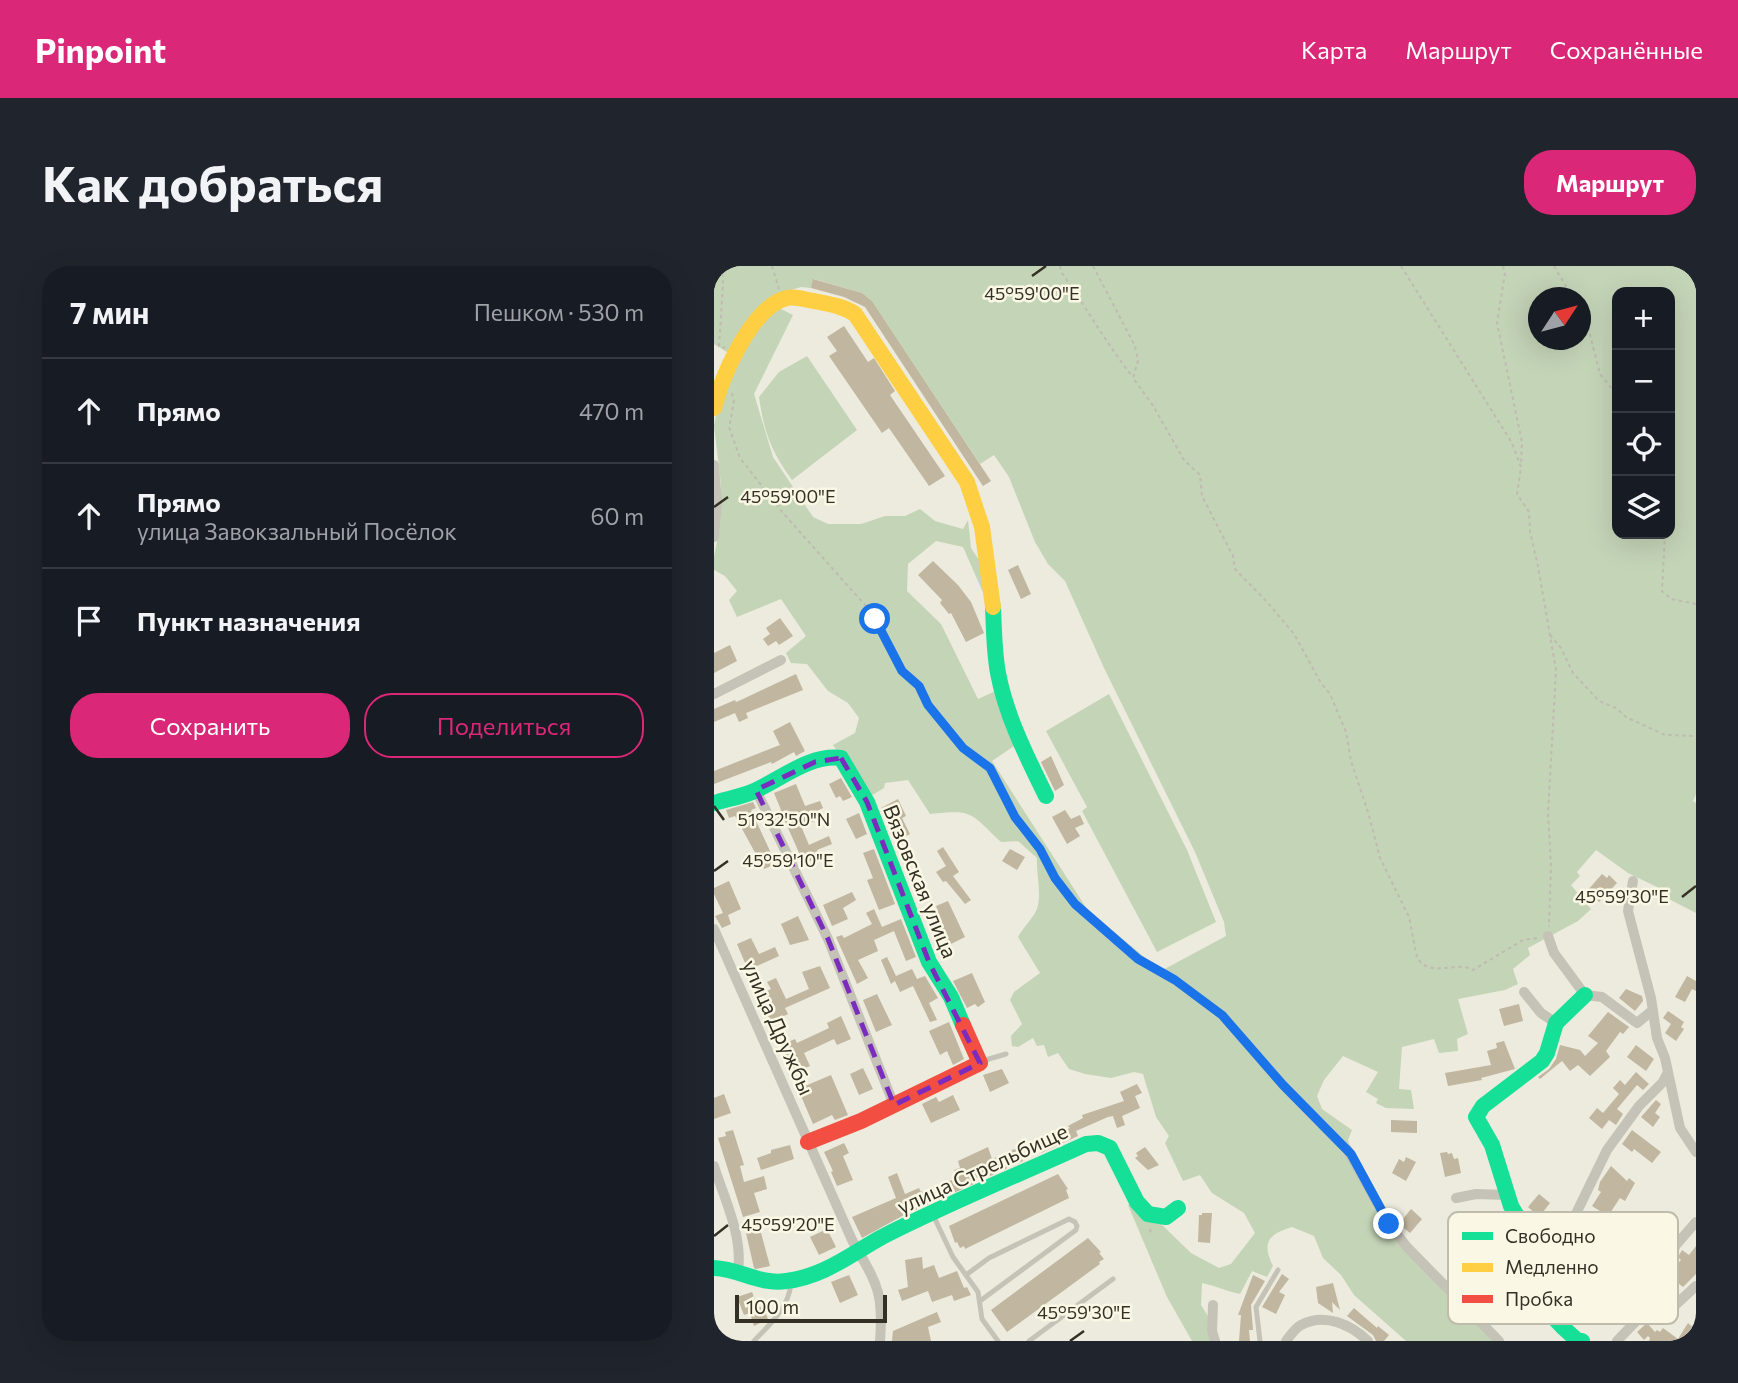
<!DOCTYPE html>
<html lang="ru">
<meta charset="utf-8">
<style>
body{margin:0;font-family:Commissioner,sans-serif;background:#20242c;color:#f1f3f6}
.controls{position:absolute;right:21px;top:21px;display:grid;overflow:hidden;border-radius:14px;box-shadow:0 7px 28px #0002}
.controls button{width:63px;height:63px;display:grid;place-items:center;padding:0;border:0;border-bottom:2px solid #363941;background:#171b24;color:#f1f3f6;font:35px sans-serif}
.compass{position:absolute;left:814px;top:21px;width:63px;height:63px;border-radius:50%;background:#171b24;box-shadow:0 7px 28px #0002;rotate:54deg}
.scale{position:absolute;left:21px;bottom:18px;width:152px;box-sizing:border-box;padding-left:7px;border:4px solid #353026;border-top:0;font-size:19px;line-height:24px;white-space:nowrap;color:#353026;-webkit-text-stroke:5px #faf8e4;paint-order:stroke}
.stop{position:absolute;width:21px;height:21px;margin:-16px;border:5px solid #1a73e8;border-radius:50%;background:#fff}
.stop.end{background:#1a73e8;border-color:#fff;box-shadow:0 2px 7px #0008}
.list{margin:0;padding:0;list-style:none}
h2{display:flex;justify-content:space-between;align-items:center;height:91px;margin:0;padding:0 28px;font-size:30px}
h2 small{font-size:23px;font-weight:400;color:#9ea1a6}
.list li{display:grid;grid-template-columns:46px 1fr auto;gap:21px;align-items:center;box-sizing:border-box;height:105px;padding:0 28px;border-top:2px solid #363941}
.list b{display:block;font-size:26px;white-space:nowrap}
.list p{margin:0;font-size:23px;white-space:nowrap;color:#9ea1a6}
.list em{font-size:23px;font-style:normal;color:#9ea1a6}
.actions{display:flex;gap:14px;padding:21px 28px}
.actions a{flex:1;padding:16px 0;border:2px solid #db2777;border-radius:28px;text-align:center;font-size:24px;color:#db2777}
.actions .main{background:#db2777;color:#fff}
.icon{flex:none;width:38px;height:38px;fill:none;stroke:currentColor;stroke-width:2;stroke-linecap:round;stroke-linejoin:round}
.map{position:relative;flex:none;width:982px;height:1075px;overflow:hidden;border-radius:28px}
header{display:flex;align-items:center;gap:42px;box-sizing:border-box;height:98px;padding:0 35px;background:#db2777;color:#fff}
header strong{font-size:33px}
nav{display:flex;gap:38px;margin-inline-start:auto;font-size:24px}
.intro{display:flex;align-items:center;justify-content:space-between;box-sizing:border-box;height:168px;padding:0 42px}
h1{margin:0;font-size:49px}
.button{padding:18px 32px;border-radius:28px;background:#db2777;color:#fff;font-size:24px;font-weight:700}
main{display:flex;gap:42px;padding:0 42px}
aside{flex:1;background:#171b24;border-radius:28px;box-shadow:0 7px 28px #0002}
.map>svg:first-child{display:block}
</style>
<header>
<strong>Pinpoint</strong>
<nav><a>Карта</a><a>Маршрут</a><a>Сохранённые</a></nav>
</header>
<div class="intro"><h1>Как добраться</h1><a class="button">Маршрут</a></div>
<main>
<aside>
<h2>7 мин<small>Пешком · 530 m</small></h2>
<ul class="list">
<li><svg class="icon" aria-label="ahead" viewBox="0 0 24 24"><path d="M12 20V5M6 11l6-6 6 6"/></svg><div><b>Прямо</b></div><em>470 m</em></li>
<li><svg class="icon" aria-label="ahead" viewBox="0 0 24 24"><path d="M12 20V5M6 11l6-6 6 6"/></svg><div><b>Прямо</b><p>улица Завокзальный Посёлок</p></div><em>60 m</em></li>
<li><svg class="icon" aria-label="arrive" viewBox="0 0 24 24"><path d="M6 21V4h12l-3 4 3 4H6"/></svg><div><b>Пункт назначения</b></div></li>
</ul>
<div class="actions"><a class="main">Сохранить</a><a>Поделиться</a></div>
</aside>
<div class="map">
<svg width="982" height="1075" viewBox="0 0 982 1075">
<rect width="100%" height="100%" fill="#ecebde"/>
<!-- green -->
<path fill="#c4d4b7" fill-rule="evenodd" d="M0,0H982V528L979,535L982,537V647L951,631L945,622L914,607L882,584L863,606L866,610L857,619L877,643L864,655L814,682L816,689L799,703L804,718L791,724L744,733L754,768L743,773L744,785L725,787L720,773L688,781L685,823L697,824L700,843L672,842L662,837L664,833L652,826L664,806L629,790L610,814L603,830L608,843L638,864L634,874L636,880L672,959L782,1075H692L640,1029L627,1009L609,992L600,970L578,961C555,968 547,976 559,1000L553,1011L538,1005L526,1028C512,1025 502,1020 488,1017L487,1039L503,1065L505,1075H478L453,1031L414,939L427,933L444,955L477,987L505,1002L517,998L541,967L530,947L498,927L486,909L469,915L451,877L455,870L442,851L429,808L420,806L397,812L371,808L355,803L344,787L334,791L330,779L323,780L319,772L304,781L298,780L297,770L308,758L296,734L300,726L326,707L304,671C309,662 319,652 323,643C328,627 322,608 323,592L304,575L287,576C256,547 260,543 216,548L194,514L171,517L170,522L155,531L119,479L141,467L145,452L134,437L114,425L93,398L77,397L72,387L92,370L67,333L23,351L15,334L23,325L11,310L0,304V291L6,260L7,218L0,160L6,129L13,110L57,44L67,43L79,49L40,128L59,191L99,251L114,258H147L171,250H191L206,243L221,255L249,263L254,254L257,282L271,303L275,340L249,281L222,275L194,298L193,325L227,358L264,433L284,424L303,478L278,495L373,643L447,705L512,670L510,656L481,586L390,402L351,315L334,298L321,276L295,211L280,189L266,198L158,35L148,27L100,13L97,22L87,21L71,26L16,88L0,78ZM903,26H956V268H903ZM824,32H866V74H824Z
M93,90L143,164L78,214C57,185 50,166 45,131L65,106Z
M395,428L473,584L502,656L443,686L368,545L373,541L332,465Z"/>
<!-- building -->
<path fill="#c1b69f" d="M99,13L148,27L158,35L277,215L269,220L151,41L130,31L97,22Z
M130,60L154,96L160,92L181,125L176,129L231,210L215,220L175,162L168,167L115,90L123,85L113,71Z
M219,295L244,319L257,336L270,367L252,376L237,347L235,348L226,337L228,334L204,309Z
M304,299L317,328L307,333L294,304Z
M66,352L79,370L65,379L62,375L54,380L49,373L56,368L52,362Z
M16,379L23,395L0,407V387Z
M82,408L89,424L32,447L34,452L25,456L21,447L0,456V443L21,434L22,436L29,433Z
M76,456L91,485L82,490L80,486L58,498L57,496L0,518V505L66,479L59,465Z
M337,490L350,519L341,525L327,496Z
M127,512L138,531L129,535L126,530L122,532L115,518Z
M82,518L91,540L106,535L109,542L103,545L106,553L87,560L95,579L115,570L118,578L103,584L106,590L90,598L71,555L67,557L61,546L67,544L60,527Z
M184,533L192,550L188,552L196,568L182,575L167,542Z
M39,536L42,542L37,544L62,598L50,603L21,550L15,552L12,544Z
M351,544L357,553L366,549L370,558L361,562L366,570L353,578L338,551Z
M145,547L153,568L142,573L132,553Z
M229,581L245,606L239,610L257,634L251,638L232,615L229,616L222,606L232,600L223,585Z
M160,583L181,638L165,644L153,614L159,612L149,587Z
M296,583L311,591L303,604L288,595Z
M888,608L893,612L895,609L903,617L885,636L873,625Z
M15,615L27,643L14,649L17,658L8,662L1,650L9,647L0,628V622Z
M138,626L142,634L129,642L134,653L118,660L109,639Z
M234,635L251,671L231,681L216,649L224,646L222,640Z
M160,643L168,661L187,653L202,691L192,695L180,665L160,674L164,685L144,694L154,712L143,718L122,671L128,669L130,672L158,658L152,647Z
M84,650L95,674L76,679L67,658Z
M37,672L45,688L61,681L65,690L34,704L23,678Z
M173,691L182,710L198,703L203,713L211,710L224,732L215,737L223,754L216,756L199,720L186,726L181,715L177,718L167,694Z
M106,700L116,722L71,742L74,748L57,756L44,729L57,723L53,716L62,712L72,733L95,723L88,706Z
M258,707L271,736L264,741L261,738L253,742L239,715Z
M973,710L982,715V725L978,723L971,736L961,731Z
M912,723L928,730L929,735L921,745L905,732Z
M163,728L178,759L162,766L149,734Z
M805,738L809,755L790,760L785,743Z
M954,745L970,756L967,761L970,763L962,775L951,767L957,758L949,752Z
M894,746L915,761L909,768L906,766L892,785L896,791L876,810L864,799L856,805L848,795L826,813L824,811L835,803L842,793L846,779L866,784L871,790L884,777L874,770Z
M127,750L137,773L123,779L120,773L90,787L96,800L80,807L67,779L81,773L83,777L115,762L113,757Z
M235,756L250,793L239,799L233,785L226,789L215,765Z
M790,775L801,803L767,812L768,814L734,820L731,807L777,799L773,785L783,782L782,777Z
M922,779L940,793L932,805L913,791Z
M149,802L159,823L145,829L136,808Z
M288,803L295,817L276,826L269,809Z
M922,806L935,818L929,824L923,819L903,843L909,848L902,859L895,854L888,863L875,852L883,842L889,847L905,828L899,822L906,814L911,819Z
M117,809L134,849L121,854L118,849L99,858L84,823Z
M423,818L428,827L421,830L426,842L408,850L411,859L403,862L399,850L394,851L362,865L364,870L327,887L320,874L332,868L334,873L356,862L354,860L369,852L368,849L410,835L406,826Z
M10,828L17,847L0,853V832Z
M239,829L246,844L217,857L208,838L222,831L225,836Z
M942,834L947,838L941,847L946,851L939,861L927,851Z
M677,854L703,855V867L677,866Z
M19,864L30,899L26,900L30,916L50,910L53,923L40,927L46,946L29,951L4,872L12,870L11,866Z
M918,864L947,886L938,897L920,883L918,886L908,878Z
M130,877L135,887L129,890L139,914L123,920L117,906L119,905L110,886Z
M76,879L80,893L47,904L43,892L57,887V884Z
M274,881L278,893L303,882L309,895L276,910L275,907L260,913L262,917L190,949L148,972L138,951L182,932L174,911L183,907L191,928L205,922L207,926L243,912L240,904L246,902L244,895Z
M431,881L445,899L434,904L421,892L424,890L422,887Z
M733,886L734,888L738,887L740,893L744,892L747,907L731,911L726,887Z
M692,891L702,896L692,915L678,907L685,893L690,896Z
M897,900L913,915L915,912L921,917L911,935L906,932L894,950L878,940L887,926L884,924L886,916Z
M344,908L354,923L352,924L355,932L251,983L250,980L246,982L243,976L241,977L235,960Z
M825,928L836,937L825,951L814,941Z
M697,943L708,953L696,967L685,958Z
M488,947H498L496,977L484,976L485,949H488Z
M46,963L56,1000L42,1003L40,1002L32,967Z
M113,963L122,981L105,989L96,971Z
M374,972L387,986L385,987L390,993L385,996L386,998L293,1066L277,1044Z
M982,980V1008L969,1021L954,1009L967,994L964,991L968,984L975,989Z
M208,991L209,1003L220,999L225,1012L243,1005L250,1022L253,1021L257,1029L240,1035L238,1029L218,1036L214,1025L188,1035L184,1024L194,1021L191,994Z
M568,1008L575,1013L565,1026L571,1029L562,1048L548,1041Z
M135,1009L144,1029L126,1037L117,1016Z
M539,1009L551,1015L537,1039L539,1064H535L536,1075H525L527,1049H524Z
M619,1017L626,1044L618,1036L619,1047L604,1037L602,1021Z
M38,1026L44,1041H49L54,1053L40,1060L36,1047L30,1049L23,1031Z
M640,1042L663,1062L664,1060L675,1069L670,1075H662L659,1069L633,1050Z
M223,1046L227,1056L214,1061L217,1075H178L179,1065Z
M933,1057L941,1066L943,1064L946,1066L949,1062L964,1073L974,1057L982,1064L975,1075H935L936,1072L934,1070L930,1074L923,1066Z"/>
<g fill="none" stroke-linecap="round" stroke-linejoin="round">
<!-- path -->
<path stroke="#bebbb0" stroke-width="2" stroke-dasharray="3.5 3.5" stroke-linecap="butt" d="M8,0L9,19L5,80L11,82
M58,0L65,23
M346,0L348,7C372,41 392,77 418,110
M379,0L421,80L424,95L419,112L438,138L470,194L486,209L488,230L519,290L521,303L554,337L580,368L607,417L616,428L632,466L637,495L654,546L666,592L695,651L703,692C718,713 742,694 759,704L809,674L824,672
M687,0L798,177L807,201L803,228L815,246L816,266L824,300L842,404L834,548L837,599L835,661
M789,0L791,7L783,57L808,176L807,200
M840,0L859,32
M866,42L871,49L886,108L903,129
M18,127L20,136L15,161L26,192L69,247L151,339L165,358V363L188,405L205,420L210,433L244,477L254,487L266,493L276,502L296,543L326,583L341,612L361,638L424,693L462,714L508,749L569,819L626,876
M956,214L959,225L956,236
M951,268L948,325L957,333L982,338
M836,369L847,382L859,407L885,435L902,442L912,451L951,469L982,470
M436,963L437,969"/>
<!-- lane -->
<path stroke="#c5c3b7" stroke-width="5" d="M268,795L292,788
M220,951L239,991L264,1026L268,1053L284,1075
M252,1009L275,992L355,953L361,956L363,960L362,964L266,1035
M40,1075C56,1058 74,1043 77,1018
M315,1075L399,1013
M546,1075L542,1041L564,1004"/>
<!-- street -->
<path stroke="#c5c3b7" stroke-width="10" d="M0,199L3,237L0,271
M0,428L67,394
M42,524L114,673L180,839
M919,615L914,645L937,732L943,772L951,792L966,862L982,886
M0,663L138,974C162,1017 170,1024 166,1075
M834,670L840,687L871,729L888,731L923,757L939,744
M810,726L827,747L842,757
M633,883L675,958L693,981L785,1075
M0,900C10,932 29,970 24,1004
M742,932L762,928L793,929
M832,1009L893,884L925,840L949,816L953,808
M499,1039L498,1065L501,1075
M927,1050L956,1044L982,1020
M572,1075C576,1070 581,1062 587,1059C611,1046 637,1059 654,1075
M903,1075L927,1050L936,1026L962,979L982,956"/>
<!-- fast -->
<path stroke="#16e098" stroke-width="16" d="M279,341C280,363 280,385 284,407C292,450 313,491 332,530
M0,537C13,533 26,531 38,526C66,514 95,488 127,492L153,536L215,696L237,731L249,759
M0,1002C26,1003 45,1019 72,1015C109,1011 137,988 168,971C234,937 304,909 372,878L384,877L396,882L423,936L434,948L452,951L464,942
M868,1075L863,1074C838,1052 829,1044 832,1009L828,1006L815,970L797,940L778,879L762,851L769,840L828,795L833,787L842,757L871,729"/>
<!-- slow -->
<path stroke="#ffcf43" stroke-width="16" d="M0,142C8,110 38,40 73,32C82,30 92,34 100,35C115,38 129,40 141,48L253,216L268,261L279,341"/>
<!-- jam -->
<path stroke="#f24e42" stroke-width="16" d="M94,876L147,855L266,797L249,759"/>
</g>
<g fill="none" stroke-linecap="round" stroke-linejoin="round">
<!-- route -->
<path stroke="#1a73e8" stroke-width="9" d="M161,353L188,405L205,420L214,439L249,482L276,502L301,551L326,583L341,612L361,638L424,693L461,714L508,749L569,819L637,888L675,958"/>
</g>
<!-- marked area -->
<path fill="none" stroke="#7b2cbf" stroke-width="5" stroke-dasharray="14 9" stroke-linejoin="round" d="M127,492L153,536L215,696L266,797L180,839L114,673L42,524L101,496Z"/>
<!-- ticks -->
<path fill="none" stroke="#353026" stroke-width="2.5" d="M318,10L332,0M0,241L14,231M0,540L10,554M0,605L14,595M968,631L982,620M0,970L14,959M356,1075L370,1065"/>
<g text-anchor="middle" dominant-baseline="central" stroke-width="5" stroke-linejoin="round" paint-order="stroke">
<!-- street labels -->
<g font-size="21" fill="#353026" stroke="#faf8e4">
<text transform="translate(207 615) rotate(68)">Вязовская улица</text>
<text transform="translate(65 761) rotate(66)">улица Дружбы</text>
<text transform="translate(268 902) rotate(-25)">улица Стрельбище</text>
</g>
</g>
<!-- legend -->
<rect x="734" y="946" width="230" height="112" rx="10" fill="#faf8e4" stroke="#bfbcab" stroke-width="2"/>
<rect x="748" y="966" width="31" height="8" fill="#16e098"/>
<rect x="748" y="997" width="31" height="9" fill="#ffcf43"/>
<rect x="748" y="1029" width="31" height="8" fill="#f24e42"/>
<g font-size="19" fill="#353026">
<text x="791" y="977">Свободно</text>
<text x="791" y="1008">Медленно</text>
<text x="791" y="1040">Пробка</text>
</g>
<g font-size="18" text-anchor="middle" fill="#353026" stroke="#faf8e4" stroke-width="5" stroke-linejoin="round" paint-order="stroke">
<text x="318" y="34">45°59'00"E</text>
<text x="74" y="237">45°59'00"E</text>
<text x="70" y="560">51°32'50"N</text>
<text x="74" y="601">45°59'10"E</text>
<text x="908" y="637">45°59'30"E</text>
<text x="74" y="965">45°59'20"E</text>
<text x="370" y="1053">45°59'30"E</text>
</g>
</svg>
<div class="controls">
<button>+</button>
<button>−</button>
<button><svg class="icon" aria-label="locate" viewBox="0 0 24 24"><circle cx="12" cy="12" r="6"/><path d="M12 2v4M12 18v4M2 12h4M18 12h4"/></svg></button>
<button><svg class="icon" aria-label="layers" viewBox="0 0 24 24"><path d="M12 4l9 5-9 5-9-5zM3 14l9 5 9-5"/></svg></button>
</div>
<svg class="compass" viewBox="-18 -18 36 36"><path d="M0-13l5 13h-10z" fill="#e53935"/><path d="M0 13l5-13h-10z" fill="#9ea1a6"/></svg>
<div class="scale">100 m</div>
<div class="stop" style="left:161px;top:353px"></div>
<div class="stop end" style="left:675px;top:958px"></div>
</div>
</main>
